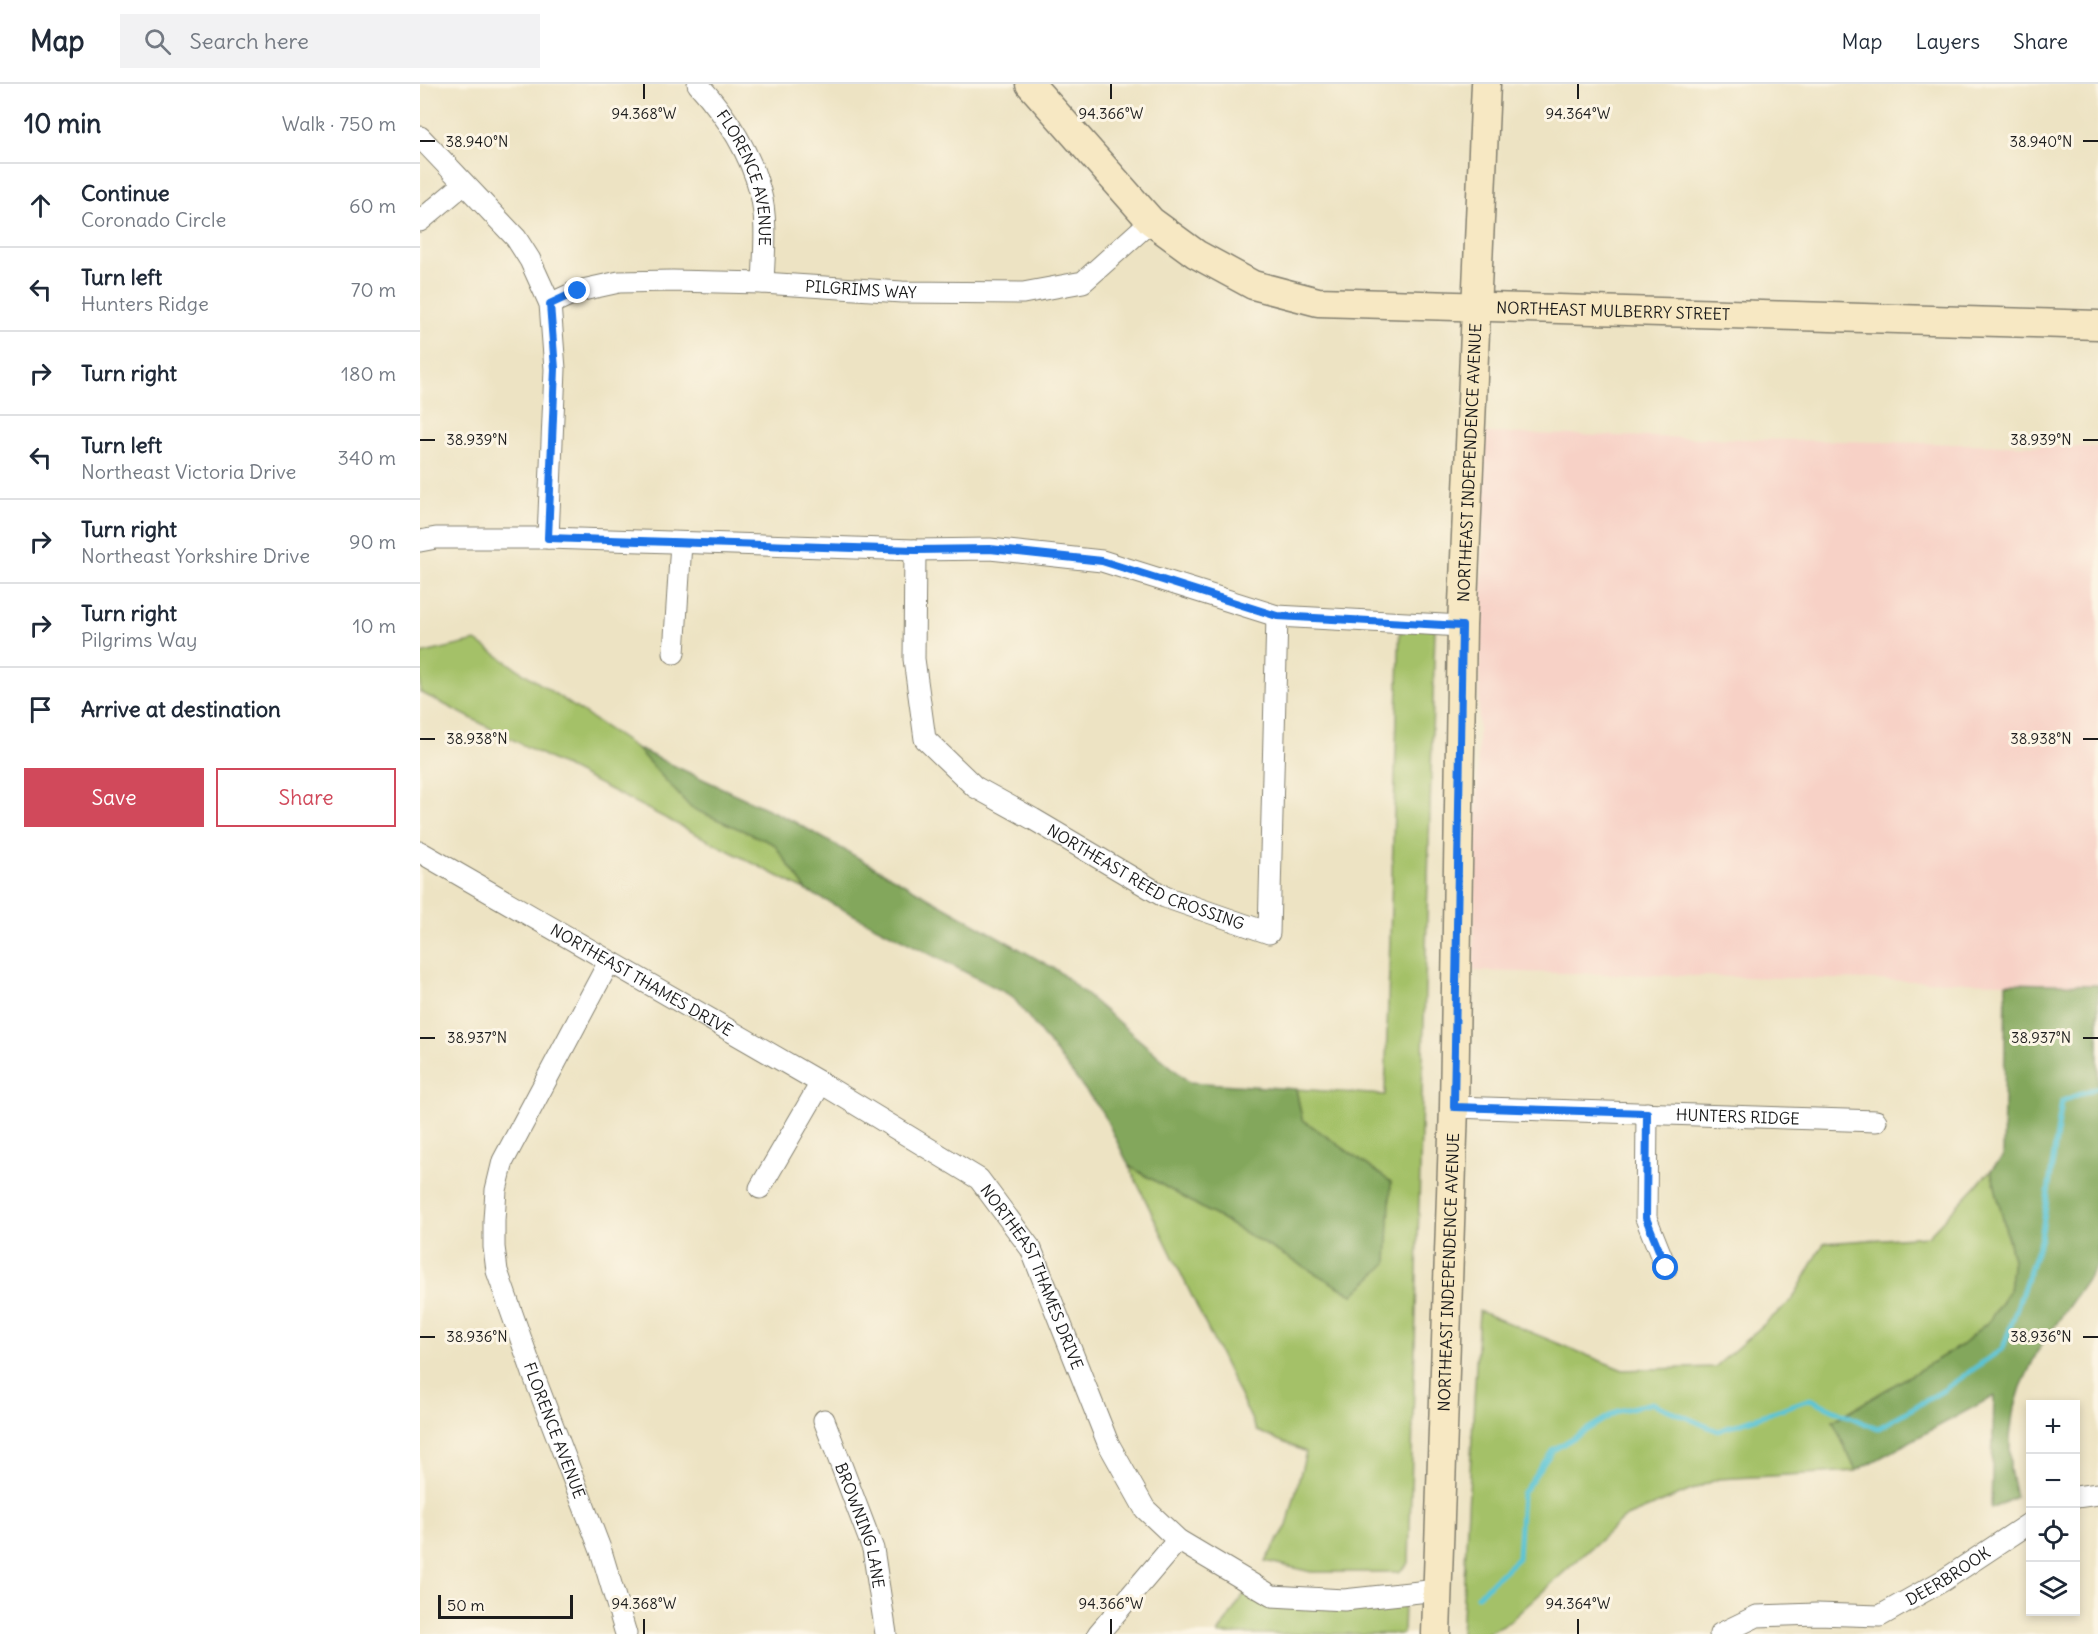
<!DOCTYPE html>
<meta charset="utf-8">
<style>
body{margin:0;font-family:Delius,sans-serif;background:#f2f2f3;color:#1f2937}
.controls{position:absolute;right:18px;bottom:18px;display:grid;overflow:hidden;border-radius:0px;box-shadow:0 3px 9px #0003}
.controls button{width:54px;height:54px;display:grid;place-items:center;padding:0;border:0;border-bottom:2px solid #e0e1e3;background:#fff;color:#1f2937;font:30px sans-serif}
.scale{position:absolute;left:18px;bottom:15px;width:135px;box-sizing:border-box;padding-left:6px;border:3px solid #1c1c1c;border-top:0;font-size:16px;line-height:21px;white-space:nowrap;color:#1c1c1c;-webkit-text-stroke:4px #fcf5e5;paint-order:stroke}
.stop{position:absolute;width:18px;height:18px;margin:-14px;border:4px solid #1a73e8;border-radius:50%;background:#fff}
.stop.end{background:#1a73e8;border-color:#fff;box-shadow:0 2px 6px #0008}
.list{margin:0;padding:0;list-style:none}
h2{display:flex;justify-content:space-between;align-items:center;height:78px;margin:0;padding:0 24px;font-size:26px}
h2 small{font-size:20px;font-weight:400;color:#747a83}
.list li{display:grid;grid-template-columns:39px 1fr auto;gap:18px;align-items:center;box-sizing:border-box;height:84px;padding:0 24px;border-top:2px solid #e0e1e3}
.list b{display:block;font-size:22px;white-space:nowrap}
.list p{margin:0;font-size:20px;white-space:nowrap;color:#747a83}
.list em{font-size:20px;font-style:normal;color:#747a83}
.actions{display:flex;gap:12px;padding:18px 24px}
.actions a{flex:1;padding:14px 0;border:2px solid #d1495b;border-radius:0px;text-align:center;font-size:21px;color:#d1495b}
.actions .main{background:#d1495b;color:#fff}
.icon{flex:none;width:33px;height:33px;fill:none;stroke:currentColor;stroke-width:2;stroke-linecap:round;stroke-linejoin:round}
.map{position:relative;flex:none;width:1678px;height:1550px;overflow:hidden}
header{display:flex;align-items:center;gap:36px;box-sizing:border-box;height:84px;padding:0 30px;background:#fff;border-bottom:2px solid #e0e1e3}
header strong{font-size:28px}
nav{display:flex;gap:33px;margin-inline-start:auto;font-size:21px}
.search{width:420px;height:54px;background:#f2f2f3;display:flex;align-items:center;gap:15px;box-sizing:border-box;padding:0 21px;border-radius:0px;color:#747a83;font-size:22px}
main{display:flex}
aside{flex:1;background:#fff}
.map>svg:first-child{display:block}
</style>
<header>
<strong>Map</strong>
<div class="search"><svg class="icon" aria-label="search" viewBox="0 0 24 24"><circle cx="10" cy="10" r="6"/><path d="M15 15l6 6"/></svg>Search here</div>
<nav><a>Map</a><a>Layers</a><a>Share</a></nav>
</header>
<main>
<aside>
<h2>10 min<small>Walk · 750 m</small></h2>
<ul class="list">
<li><svg class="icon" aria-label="ahead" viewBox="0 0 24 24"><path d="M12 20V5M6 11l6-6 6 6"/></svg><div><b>Continue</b><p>Coronado Circle</p></div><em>60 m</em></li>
<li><svg class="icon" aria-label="left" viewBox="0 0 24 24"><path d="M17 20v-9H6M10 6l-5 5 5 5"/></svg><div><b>Turn left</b><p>Hunters Ridge</p></div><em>70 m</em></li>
<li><svg class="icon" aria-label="right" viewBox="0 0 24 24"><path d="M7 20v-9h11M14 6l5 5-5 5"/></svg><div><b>Turn right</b></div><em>180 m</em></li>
<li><svg class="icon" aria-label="left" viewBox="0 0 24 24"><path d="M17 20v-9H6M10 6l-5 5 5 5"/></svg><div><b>Turn left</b><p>Northeast Victoria Drive</p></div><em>340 m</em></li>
<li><svg class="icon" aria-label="right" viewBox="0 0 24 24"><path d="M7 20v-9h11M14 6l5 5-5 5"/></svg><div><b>Turn right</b><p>Northeast Yorkshire Drive</p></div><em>90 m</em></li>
<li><svg class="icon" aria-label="right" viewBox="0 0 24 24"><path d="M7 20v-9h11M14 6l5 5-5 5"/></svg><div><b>Turn right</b><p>Pilgrims Way</p></div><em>10 m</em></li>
<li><svg class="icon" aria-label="arrive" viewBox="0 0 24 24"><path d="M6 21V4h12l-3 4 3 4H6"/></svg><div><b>Arrive at destination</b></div></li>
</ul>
<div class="actions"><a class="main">Save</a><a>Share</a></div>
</aside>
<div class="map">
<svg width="1678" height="1550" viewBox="0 0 1678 1550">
<rect width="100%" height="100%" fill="#fcf5e5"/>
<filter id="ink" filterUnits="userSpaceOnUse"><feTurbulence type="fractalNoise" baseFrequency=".0167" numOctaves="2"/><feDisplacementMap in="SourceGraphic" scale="12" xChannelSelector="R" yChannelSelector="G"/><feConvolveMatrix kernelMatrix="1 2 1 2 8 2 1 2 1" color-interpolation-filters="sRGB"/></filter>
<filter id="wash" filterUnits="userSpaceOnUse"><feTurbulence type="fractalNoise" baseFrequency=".008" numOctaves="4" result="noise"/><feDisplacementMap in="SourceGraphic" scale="24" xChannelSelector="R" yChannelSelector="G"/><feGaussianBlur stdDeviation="1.35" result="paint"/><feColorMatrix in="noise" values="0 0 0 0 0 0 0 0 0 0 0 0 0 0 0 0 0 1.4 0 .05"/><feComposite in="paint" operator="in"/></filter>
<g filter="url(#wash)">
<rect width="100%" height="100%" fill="#ede3c3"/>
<!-- built -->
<path fill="#f7d1c6" d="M1065,349L1678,363V901L1053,887Z"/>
<!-- green -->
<path fill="#a4c168" stroke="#606e42" stroke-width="1.5" d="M980,538L1015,545L989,1479L979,1488H891L845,1477L867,1442L886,1368L837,1347L709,1082L933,1211L971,1098L882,1035L876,1005L965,1011Z
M56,557L216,664L271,724L354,760L387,807L0,608V570Z
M1571,1086L1593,1175L1589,1207L1569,1237L1542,1261L1413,1337L1436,1387L1298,1395L1204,1434L1089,1538L1066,1550H1041L1059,1227L1203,1286L1295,1283L1372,1216L1404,1159L1508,1152Z
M829,1502L984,1519L983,1550H798Z"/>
<!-- forest -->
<path fill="#83a75c" stroke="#50623c" stroke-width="1.5" d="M216,664L373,737L637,886L769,998L876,1005L882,1035L971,1098L967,1179L933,1211L709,1082L683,1029L592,912L387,807L354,760L271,724Z
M1586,899L1678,901V1180L1618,1266L1601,1303L1593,1329L1590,1354V1385L1596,1413L1571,1425L1574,1312L1436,1387L1413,1337L1542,1261L1569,1237L1589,1207L1593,1175L1571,1086L1583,1073Z"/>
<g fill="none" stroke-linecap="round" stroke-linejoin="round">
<!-- stream -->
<path stroke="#5ac4d6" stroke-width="5" d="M1057,1512L1098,1474L1102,1410L1133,1366L1198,1327L1232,1319L1298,1347L1390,1315L1457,1345L1524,1306L1583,1264L1621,1154L1642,1017L1678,1003"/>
</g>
</g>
<g filter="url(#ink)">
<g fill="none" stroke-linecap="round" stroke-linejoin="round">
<defs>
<g id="street">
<path id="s1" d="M278,0C306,31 329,66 340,107C348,135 344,171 343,199"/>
<path d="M0,53L96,154L110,176L130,220L135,285L128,454"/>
<path d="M0,137L44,100"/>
<path id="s2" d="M130,220L158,207L199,198L252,197L343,199L482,208L603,209L663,198L731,137"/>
<path d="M0,457L16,454H128L495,466L570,465L682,477L857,532L1042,542"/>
<path id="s3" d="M495,466L494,575L505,655L555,703L613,735L745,813L849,849L857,532"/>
<path d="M254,569L261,459"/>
<path id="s4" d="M0,768L401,999L559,1095L611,1165L688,1359L725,1425L758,1456L852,1512L924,1516L1018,1506"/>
<path id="s5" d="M189,878L83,1077L76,1106L74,1136V1163L77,1187L115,1295L181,1467L206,1550"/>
<path id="s6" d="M1034,1023L1456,1037"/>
<path d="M1227,1029L1226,1134L1246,1184"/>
<path d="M340,1104L401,999"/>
<path id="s7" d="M404,1336L453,1465L466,1550"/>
<path d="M1656,1413L1678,1410"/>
<path d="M678,1550L758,1456"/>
<path id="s8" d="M1300,1550L1337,1532L1397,1530L1460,1532L1524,1496L1610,1439"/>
</g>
<g id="secondary">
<path id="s9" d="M610,0L731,137L776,170L833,201L898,218L1678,241"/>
<path id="s10" d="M1016,1550L1034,1023L1042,542L1066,0"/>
</g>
</defs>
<!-- street casing -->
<use href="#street" stroke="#848070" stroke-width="23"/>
<!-- secondary casing -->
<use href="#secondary" stroke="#848070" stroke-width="31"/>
<!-- street -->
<use href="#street" stroke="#fff" stroke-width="21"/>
<!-- secondary -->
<use href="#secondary" stroke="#f7e8c3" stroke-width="28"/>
</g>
</g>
<g fill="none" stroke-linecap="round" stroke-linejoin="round" filter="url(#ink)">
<!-- route -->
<path stroke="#1a73e8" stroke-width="8" d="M158,207L130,220L135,285L128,454L495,466L570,465L682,477L857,532L1042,542L1034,1023L1227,1029L1226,1134L1246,1184"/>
</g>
<!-- ticks -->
<path fill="none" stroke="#1c1c1c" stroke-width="2" d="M224,0V15M691,0V15M1158,0V15M0,57H15M1663,57H1678M0,356H15M1663,356H1678M0,655H15M1663,655H1678M0,954H15M1663,954H1678M0,1253H15M1663,1253H1678M224,1535V1550M691,1535V1550M1158,1535V1550"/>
<g text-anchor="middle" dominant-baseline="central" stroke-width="6" stroke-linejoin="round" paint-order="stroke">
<!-- street labels -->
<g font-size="16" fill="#1c1c1c" stroke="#fcf5e5">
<text stroke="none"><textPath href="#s1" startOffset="108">FLORENCE AVENUE</textPath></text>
<text stroke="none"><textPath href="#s2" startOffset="315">PILGRIMS WAY</textPath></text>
<text stroke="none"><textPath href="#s9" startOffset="666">NORTHEAST MULBERRY STREET</textPath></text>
<text stroke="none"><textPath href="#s10" startOffset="1172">NORTHEAST INDEPENDENCE AVENUE</textPath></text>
<text stroke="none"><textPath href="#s3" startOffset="453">NORTHEAST REED CROSSING</textPath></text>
<text stroke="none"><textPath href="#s4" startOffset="256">NORTHEAST THAMES DRIVE</textPath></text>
<text stroke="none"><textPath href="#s6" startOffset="284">HUNTERS RIDGE</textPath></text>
<text stroke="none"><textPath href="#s10" startOffset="362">NORTHEAST INDEPENDENCE AVENUE</textPath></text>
<text stroke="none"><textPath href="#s4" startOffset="760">NORTHEAST THAMES DRIVE</textPath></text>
<text stroke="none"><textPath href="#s5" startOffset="506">FLORENCE AVENUE</textPath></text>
<text stroke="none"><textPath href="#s7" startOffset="112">BROWNING LANE</textPath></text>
<text stroke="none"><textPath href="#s8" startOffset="243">DEERBROOK</textPath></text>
</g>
</g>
<g font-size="15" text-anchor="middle" fill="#1c1c1c" stroke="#fcf5e5" stroke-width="6" stroke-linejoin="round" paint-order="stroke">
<text x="224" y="35">94.368°W</text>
<text x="691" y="35">94.366°W</text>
<text x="1158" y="35">94.364°W</text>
<text x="57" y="63">38.940°N</text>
<text x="1621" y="63">38.940°N</text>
<text x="57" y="361">38.939°N</text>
<text x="1621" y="361">38.939°N</text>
<text x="57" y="660">38.938°N</text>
<text x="1621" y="660">38.938°N</text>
<text x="57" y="959">38.937°N</text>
<text x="1621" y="959">38.937°N</text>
<text x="57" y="1258">38.936°N</text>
<text x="1621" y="1258">38.936°N</text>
<text x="224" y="1525">94.368°W</text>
<text x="691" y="1525">94.366°W</text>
<text x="1158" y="1525">94.364°W</text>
</g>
</svg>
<div class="controls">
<button>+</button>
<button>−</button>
<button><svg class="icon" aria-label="locate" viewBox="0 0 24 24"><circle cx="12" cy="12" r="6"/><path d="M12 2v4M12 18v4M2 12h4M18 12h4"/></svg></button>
<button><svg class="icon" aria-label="layers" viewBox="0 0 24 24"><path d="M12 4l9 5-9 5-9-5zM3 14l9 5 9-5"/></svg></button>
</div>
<div class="scale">50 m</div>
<div class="stop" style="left:1246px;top:1184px"></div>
<div class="stop end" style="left:158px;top:207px"></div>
</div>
</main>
